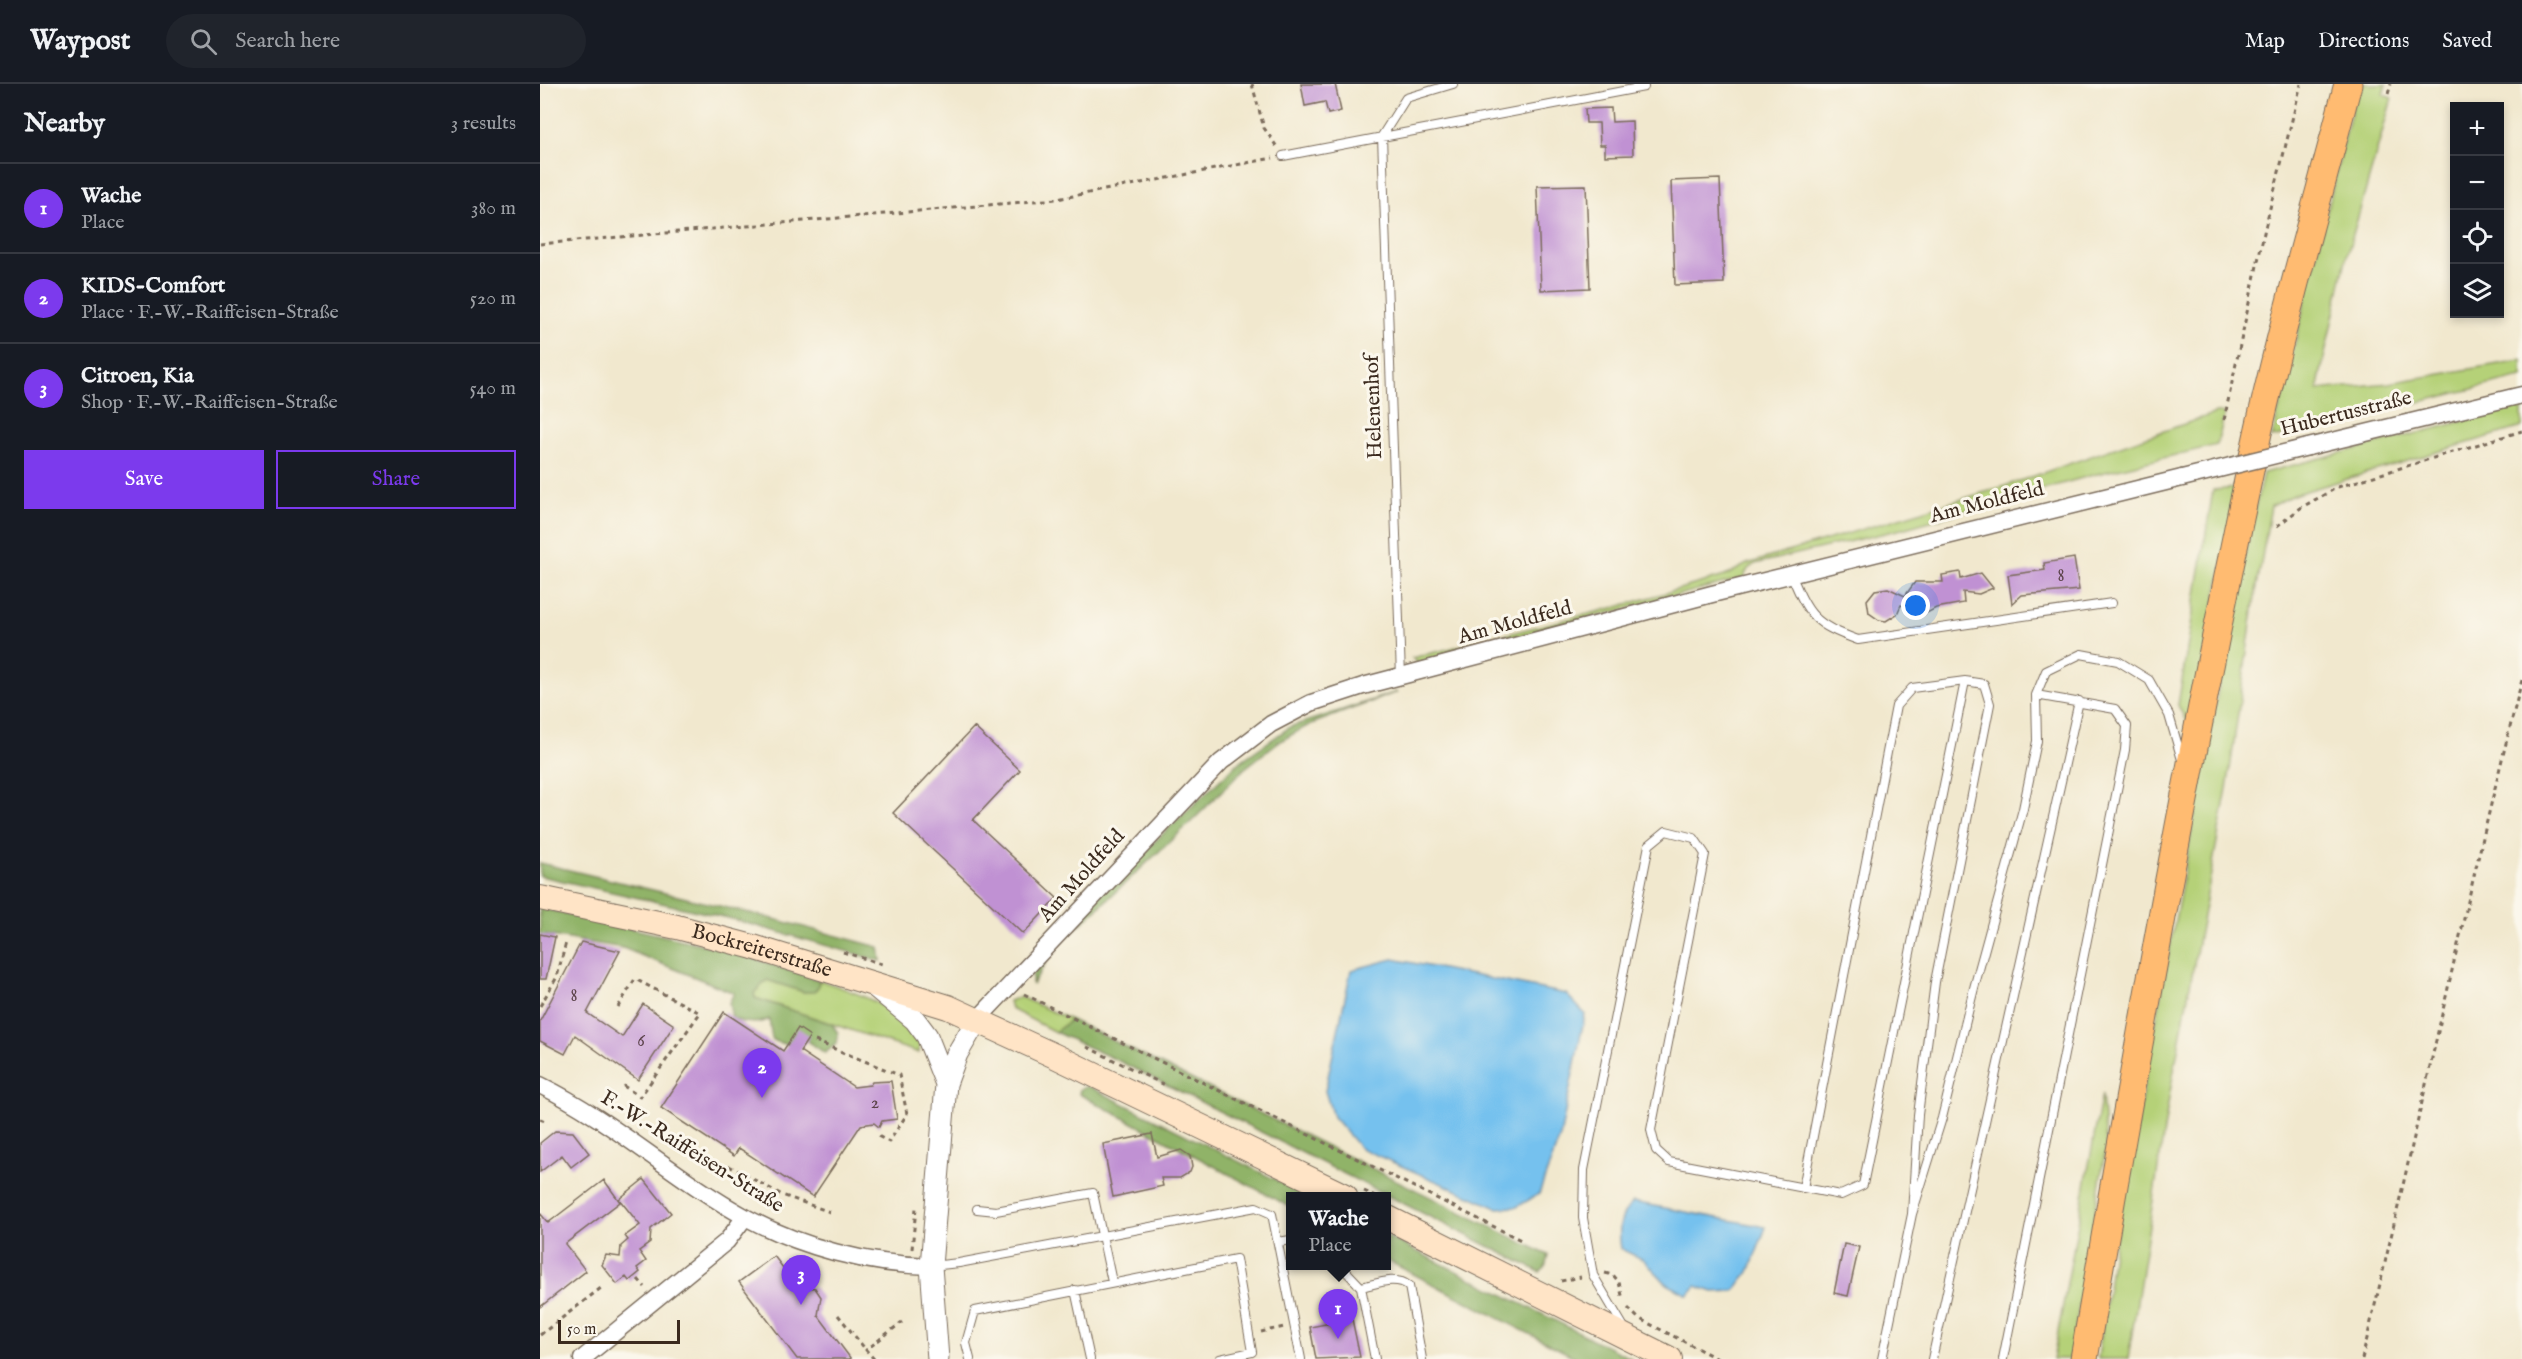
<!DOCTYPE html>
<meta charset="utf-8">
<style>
body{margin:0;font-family:"IM FELL English",serif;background:#20242c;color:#f1f3f6}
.controls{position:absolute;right:18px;top:18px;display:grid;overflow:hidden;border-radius:0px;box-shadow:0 3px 9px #0003}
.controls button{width:54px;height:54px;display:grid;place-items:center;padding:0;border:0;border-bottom:2px solid #363941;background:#171b24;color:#f1f3f6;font:30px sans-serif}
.scale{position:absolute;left:18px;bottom:15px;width:122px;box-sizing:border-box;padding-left:6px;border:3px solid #3b2a1e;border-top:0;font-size:16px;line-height:21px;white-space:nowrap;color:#3b2a1e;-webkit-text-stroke:4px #fbf7ec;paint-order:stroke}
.you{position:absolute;left:1376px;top:522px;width:21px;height:21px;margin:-15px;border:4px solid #fff;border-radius:50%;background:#1a73e8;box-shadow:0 0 0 9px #1a73e833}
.badge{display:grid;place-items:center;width:39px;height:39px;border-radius:50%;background:#7c3aed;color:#fff;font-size:20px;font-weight:700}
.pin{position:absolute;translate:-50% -50px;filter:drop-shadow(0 2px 3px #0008)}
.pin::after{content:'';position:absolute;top:32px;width:21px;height:18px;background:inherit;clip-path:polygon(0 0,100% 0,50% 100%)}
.popup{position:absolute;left:746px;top:1108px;width:105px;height:78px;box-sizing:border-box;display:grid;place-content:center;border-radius:0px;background:#171b24;filter:drop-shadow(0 2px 4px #0005);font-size:20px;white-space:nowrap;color:#9ea1a6}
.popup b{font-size:22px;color:#f1f3f6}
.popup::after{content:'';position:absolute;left:50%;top:100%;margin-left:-12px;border:12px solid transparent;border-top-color:#171b24}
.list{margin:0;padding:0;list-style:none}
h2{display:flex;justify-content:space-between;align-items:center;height:78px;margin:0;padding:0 24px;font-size:26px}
h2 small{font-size:20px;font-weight:400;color:#9ea1a6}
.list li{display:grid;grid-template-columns:39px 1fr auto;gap:18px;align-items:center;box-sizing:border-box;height:90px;padding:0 24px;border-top:2px solid #363941}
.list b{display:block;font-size:22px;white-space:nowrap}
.list p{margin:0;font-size:20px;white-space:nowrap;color:#9ea1a6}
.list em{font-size:20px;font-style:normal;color:#9ea1a6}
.actions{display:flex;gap:12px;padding:18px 24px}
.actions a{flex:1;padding:14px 0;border:2px solid #7c3aed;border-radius:0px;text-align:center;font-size:21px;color:#7c3aed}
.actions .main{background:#7c3aed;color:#fff}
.icon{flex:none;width:33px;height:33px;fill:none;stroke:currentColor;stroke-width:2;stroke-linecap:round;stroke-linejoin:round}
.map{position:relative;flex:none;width:1982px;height:1275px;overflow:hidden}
header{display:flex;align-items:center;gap:36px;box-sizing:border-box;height:84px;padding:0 30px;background:#171b24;border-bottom:2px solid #363941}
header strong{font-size:28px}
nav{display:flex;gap:33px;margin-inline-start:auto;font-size:21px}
.search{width:420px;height:54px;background:#20242c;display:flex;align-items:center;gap:15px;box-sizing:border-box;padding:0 21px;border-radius:33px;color:#9ea1a6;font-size:22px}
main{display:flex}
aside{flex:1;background:#171b24}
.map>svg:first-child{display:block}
</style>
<header>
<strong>Waypost</strong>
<div class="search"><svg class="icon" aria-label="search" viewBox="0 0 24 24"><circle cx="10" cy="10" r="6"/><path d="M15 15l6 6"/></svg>Search here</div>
<nav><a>Map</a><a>Directions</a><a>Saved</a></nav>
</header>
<main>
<aside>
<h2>Nearby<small>3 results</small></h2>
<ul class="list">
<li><span class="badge">1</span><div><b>Wache</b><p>Place</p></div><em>380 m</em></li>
<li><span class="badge">2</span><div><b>KIDS-Comfort</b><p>Place · F.-W.-Raiffeisen-Straße</p></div><em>520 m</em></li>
<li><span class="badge">3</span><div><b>Citroen, Kia</b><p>Shop · F.-W.-Raiffeisen-Straße</p></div><em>540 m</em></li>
</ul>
<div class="actions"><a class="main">Save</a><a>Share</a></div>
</aside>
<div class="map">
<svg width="1982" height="1275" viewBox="0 0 1982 1275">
<rect width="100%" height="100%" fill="#fbf7ec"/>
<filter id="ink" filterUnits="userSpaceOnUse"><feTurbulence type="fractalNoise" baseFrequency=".0167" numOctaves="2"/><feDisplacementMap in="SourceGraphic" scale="12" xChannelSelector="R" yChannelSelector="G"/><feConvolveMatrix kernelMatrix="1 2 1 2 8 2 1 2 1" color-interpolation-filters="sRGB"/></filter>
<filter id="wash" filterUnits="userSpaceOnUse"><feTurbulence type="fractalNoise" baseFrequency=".008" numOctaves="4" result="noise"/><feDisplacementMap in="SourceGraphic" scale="24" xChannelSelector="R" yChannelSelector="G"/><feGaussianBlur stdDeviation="1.35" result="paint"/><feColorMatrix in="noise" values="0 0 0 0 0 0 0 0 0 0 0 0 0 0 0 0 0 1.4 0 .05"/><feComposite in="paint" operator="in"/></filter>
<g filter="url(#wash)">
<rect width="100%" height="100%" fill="#f1e8ce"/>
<!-- green -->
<path fill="#b5d178" stroke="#787e4b" stroke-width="1.5" d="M1818,0H1846L1843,11L1852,14L1806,175L1777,306L1849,299L1982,276V293L1732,354Z
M1982,322V343L1756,410L1731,422L1714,519L1688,699L1630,1008L1588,1275H1558L1573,1168L1695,516L1723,389Z
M1676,329H1685L1677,361L1553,391L1362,445L1215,480L1208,485L1203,494L877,579L872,574L1080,522L1185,492L1207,480L1462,403Z
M1697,404L1650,646L1638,621L1673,406Z
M227,896L264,908L278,903L279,896C319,909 350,921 380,951L379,969L215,914L213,909Z
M480,913L531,936L515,948L471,925L469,917Z
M1562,1010L1566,1062L1530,1275H1513Z"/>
<!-- forest -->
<path fill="#90b368" stroke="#666e43" stroke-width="1.5" d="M857,608L769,641L737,659L704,685L652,737L514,865L492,901L493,881L546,822L698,679L750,643Z
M0,779L230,834L339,863L341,877L188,834L0,792Z
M0,824L187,866L279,896L278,903L274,908H264L227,896L214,909L215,914L292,940L298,949L296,960L285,969L263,954C251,960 245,963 232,955L229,935C219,941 202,939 192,934L189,919L194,909L83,864L5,851L0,855Z
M531,936L1008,1171L1005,1184L1000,1188L579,977L515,948Z
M548,1002L768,1112H750V1123L539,1010L540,1005Z
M846,1152L1092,1275H1038L846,1176Z"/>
<!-- water -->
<path fill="#74c1ee" stroke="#587686" stroke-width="1.5" d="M853,875L1026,910L1045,930L1020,1053L999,1110L977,1123L957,1124L820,1064L793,1033L785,1007L811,886Z
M1093,1118L1226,1143L1209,1188L1194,1207L1173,1208L1156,1202L1148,1211L1127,1200L1104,1176L1081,1165C1078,1146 1079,1131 1093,1118Z"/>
<g id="blocks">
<!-- building -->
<path fill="#c091d3" d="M761,0H795L801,27L788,30L785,18L765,22Z
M1071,24L1072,38L1092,37L1093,71L1065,72V61H1060L1059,39H1046L1045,25Z
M1180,95L1184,199L1135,201L1131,97Z
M1046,101L1050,204L1001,206L997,102Z
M1534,474L1539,506L1482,511L1472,520L1468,491L1505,486L1504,479Z
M1420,488L1421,495L1441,489L1453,504L1439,510L1423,508L1424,519L1396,524L1385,530L1361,521L1357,530L1346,537L1339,536L1329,529L1327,516L1335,506L1348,504L1365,512L1375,498H1403L1402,491Z
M434,643L480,686L433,736L517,814L483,850L353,729Z
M0,850L15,853L6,895H0Z
M41,858L80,867L47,929L82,953L103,920L134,941L98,996L35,951L25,970L0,957V937Z
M184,928L243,967L258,944L270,952L260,967L314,1003L330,1001L332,998L351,997L357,1035L342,1037L339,1043L334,1039L321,1041L273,1113L199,1064L194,1072L121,1024Z
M15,1047L33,1048L49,1069L31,1083L22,1071L0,1088V1059Z
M612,1050L617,1073L641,1066L650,1072L652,1083L650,1088L640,1094H621L623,1102L573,1113L563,1060Z
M104,1095L131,1129L111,1145L110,1159L99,1167L106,1177L97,1184L100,1188L89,1197L86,1193L77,1200L62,1181L66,1171L80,1173L81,1162L88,1156L85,1152L100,1141L79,1115Z
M64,1096L80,1118L25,1160L46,1187L0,1223V1129L8,1139Z
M1304,1160L1319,1163L1308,1212L1294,1209Z
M234,1172L256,1201L275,1204L281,1213L278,1231L311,1275H257L199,1198Z
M812,1235L820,1273L776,1275L770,1243Z"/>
</g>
</g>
<g filter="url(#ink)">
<use href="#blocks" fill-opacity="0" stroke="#7b6c5c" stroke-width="1.5"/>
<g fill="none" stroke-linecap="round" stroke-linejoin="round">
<defs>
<path id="service" d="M743,72L1104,3
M1251,490C1269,533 1274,540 1318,556L1572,519
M861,593L842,52L866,14L913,0
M1263,1104L1356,622L1372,604L1425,597L1444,600L1450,620L1395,898L1378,1031L1372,1130
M437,1125L456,1127L553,1109L572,1198
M739,1158L750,1156
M391,1182L419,1179L716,1123L732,1130L761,1275
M801,1182L821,1203L835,1275
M821,1203C836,1200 856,1191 869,1202L882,1275
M535,1206L550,1275
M1085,1245L1053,1191L1043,1134L1044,1086L1109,761L1126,747L1154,754L1165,770L1111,1046L1116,1066L1129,1078L1301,1111L1323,1101L1425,597
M430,1275L426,1259L435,1227L696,1175L712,1268L680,1275
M1342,1275L1372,1130L1402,1034L1434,904L1483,725L1497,657L1496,611L1506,587L1541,570L1578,577L1609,596L1629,631L1642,676
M1392,1275L1539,617
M1463,1275L1585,666L1587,642L1575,625L1496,611"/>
<path id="minor" d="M1768,363L1982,311
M437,936L681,678L731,640L771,619L823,602L1172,510L1642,394
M0,1001C74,1037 135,1095 207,1134C262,1163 328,1181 391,1182
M42,1275L187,1157L205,1133"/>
<path id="tertiary" d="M334,902L375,936L387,952L406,1000
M398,1275L391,1182L406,1000L417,970L437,936"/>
<g id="secondary">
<path id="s1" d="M0,814L137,843L213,863L408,923L515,972L805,1112"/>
<path d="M846,1133L1130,1275"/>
</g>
<path id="primary" d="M1544,1275C1597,965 1652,656 1718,349C1744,231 1778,116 1808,0"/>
</defs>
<!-- service casing -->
<use href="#service" stroke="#7b6c5c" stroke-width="10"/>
<!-- minor casing -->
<use href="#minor" stroke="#7b6c5c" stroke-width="19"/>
<!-- tertiary casing -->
<use href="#tertiary" stroke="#7b6c5c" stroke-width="23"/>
<!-- secondary casing -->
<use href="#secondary" stroke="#7b6c5c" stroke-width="26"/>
<!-- primary casing -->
<use href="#primary" stroke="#7b6c5c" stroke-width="29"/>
<!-- path -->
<path stroke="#7b6c5c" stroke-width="3" stroke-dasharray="4.5 4.5" stroke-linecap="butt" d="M712,0L724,44L737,63
M1848,10L1851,0
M0,160L517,115L733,74
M1684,336L1725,144L1761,0
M1737,442L1762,423L1798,403L1982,347
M303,868L342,880
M484,910L983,1157
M0,922L17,893L26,858
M78,923L95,895L160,929L100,1013L82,1001
M275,957L359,991L367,1030L349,1058L338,1052
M547,963L625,1001
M0,1035L5,1037
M189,1082L242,1111L290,1128
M824,1107L835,1112
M372,1165L376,1124
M1065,1189L1073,1191L1079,1198L1083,1216
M98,1195L105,1203
M1021,1197L1041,1193
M1088,1224L1098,1234L1178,1275
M298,1231L326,1266
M721,1248L744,1243
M0,1251L61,1204
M334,1275L326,1266L362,1238
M1822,1275C1877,1049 1924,821 1982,596"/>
<!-- service -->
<use href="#service" stroke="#fff" stroke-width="8"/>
<!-- minor -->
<use href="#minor" stroke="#fff" stroke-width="16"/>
<!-- tertiary -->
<use href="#tertiary" stroke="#fff" stroke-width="21"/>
<!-- secondary -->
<use href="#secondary" stroke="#ffe4c6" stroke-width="24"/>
<!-- primary -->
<use href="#primary" stroke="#ffbb71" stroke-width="27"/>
<defs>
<path id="minor-bridge" d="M1642,394L1768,363"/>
</defs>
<!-- minor-bridge casing -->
<use href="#minor-bridge" stroke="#7b6c5c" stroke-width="19" stroke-linecap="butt"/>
<!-- minor-bridge -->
<use href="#minor-bridge" stroke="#fff" stroke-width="16"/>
</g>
</g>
<g text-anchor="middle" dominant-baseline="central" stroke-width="6" stroke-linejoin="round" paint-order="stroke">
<!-- number labels -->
<g font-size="18" fill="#5c444b">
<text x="1521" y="492">8</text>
<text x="34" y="912">8</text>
<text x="101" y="957">6</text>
<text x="335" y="1019">2</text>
</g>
<!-- street labels -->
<g font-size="21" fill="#3b2a1e" stroke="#fbf7ec">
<text transform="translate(834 323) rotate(-92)">Helenenhof</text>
<text transform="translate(1806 330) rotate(-14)">Hubertusstraße</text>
<text transform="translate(1447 419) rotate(-14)">Am Moldfeld</text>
<text transform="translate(975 539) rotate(-15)">Am Moldfeld</text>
<text transform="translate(542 792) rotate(-48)">Am Moldfeld</text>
<text stroke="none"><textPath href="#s1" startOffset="228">Bockreiterstraße</textPath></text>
<text transform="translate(152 1068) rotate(32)">F.-W.-Raiffeisen-Straße</text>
</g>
</g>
</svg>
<div class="controls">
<button>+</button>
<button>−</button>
<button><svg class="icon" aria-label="locate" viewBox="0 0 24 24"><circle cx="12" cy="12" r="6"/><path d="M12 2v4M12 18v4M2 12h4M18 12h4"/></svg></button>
<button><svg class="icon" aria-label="layers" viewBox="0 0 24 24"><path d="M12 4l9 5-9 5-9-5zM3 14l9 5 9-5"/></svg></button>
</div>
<div class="scale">50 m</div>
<div class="you"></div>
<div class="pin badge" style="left:798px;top:1255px">1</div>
<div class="popup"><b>Wache</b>Place</div>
<div class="pin badge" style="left:222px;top:1014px">2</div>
<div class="pin badge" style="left:261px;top:1221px">3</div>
</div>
</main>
